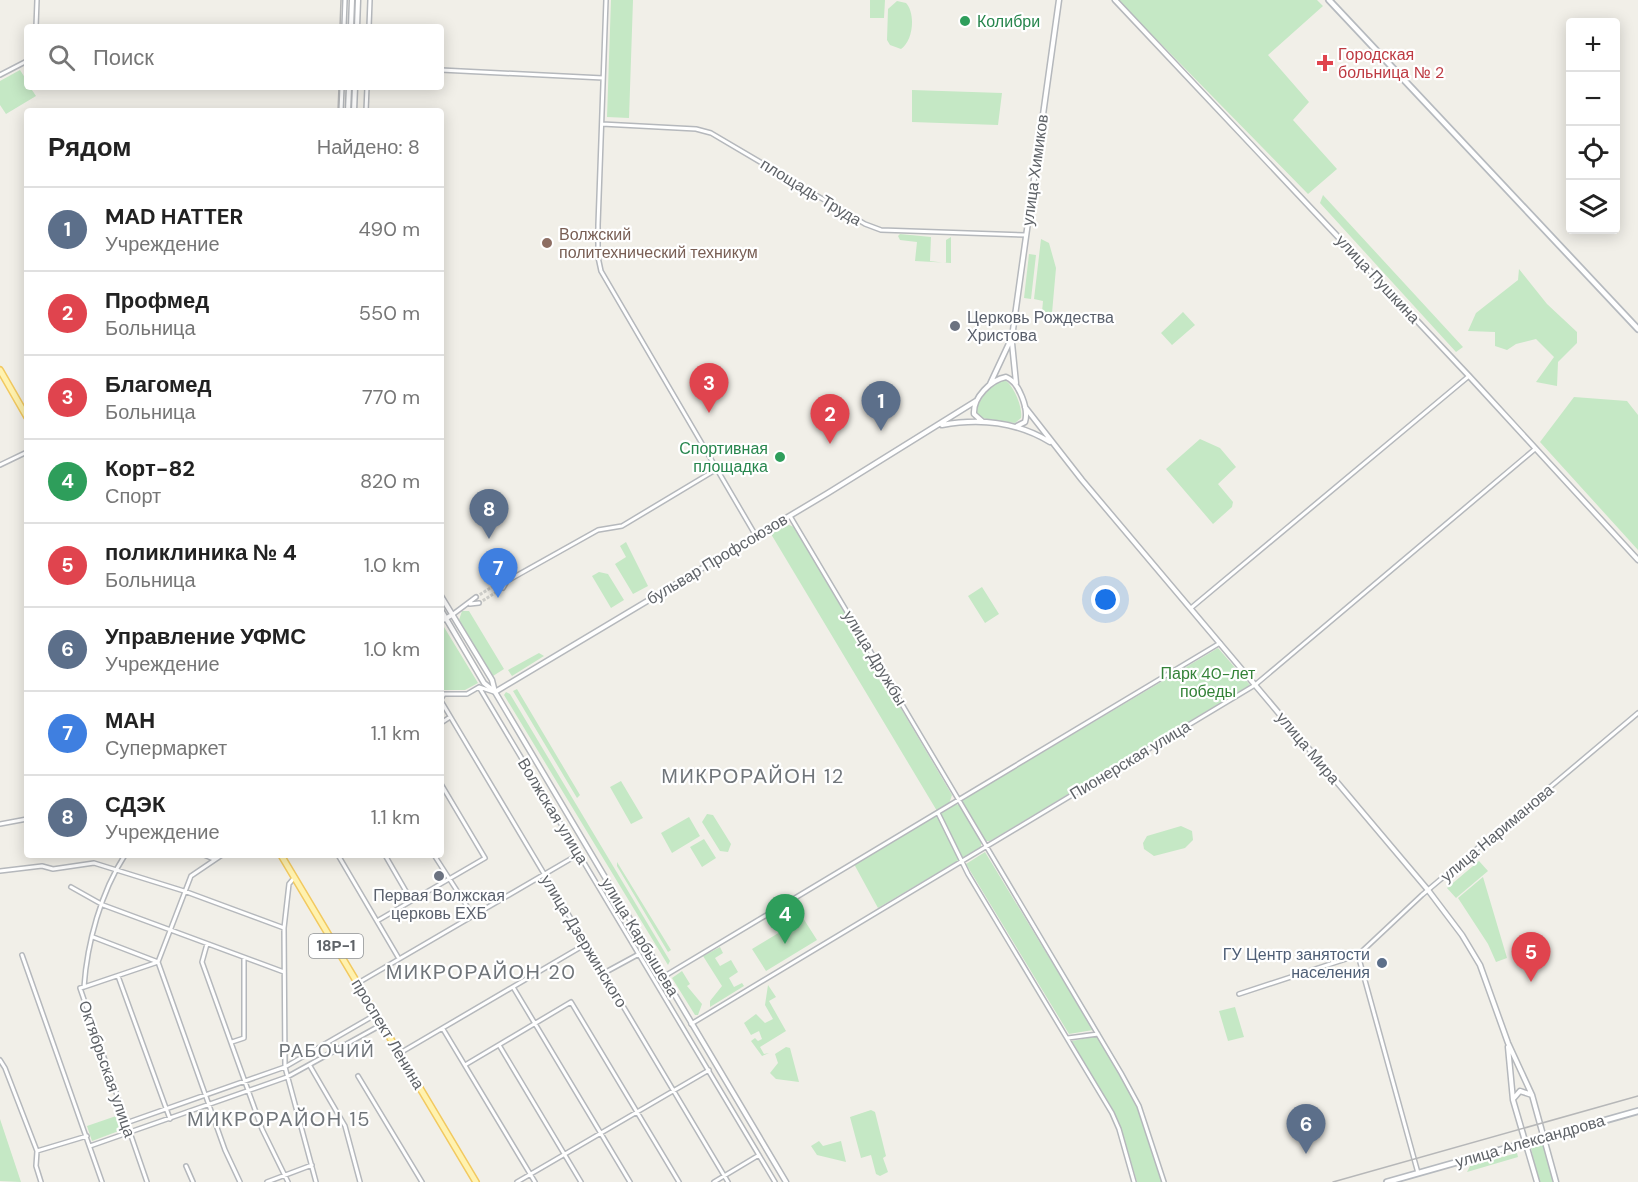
<!DOCTYPE html>
<html lang="ru">
<meta charset="utf-8">
<style>
body{margin:0;font-family:"DM Sans",sans-serif;background:#f6f6f6;color:#222}
.controls{position:absolute;right:18px;top:18px;display:grid;overflow:hidden;border-radius:6px;box-shadow:0 3px 15px #0003}
.controls button{width:54px;height:54px;display:grid;place-items:center;padding:0;border:0;border-bottom:2px solid #e0e0e0;background:#fff;color:#222;font:30px sans-serif}
.you{position:absolute;left:1106px;top:600px;width:21px;height:21px;margin:-15px;border:4px solid #fff;border-radius:50%;background:#1a73e8;box-shadow:0 0 0 9px #1a73e833}
.badge{display:grid;place-items:center;width:39px;height:39px;border-radius:50%;background:#0f766e;color:#fff;font-size:20px;font-weight:700}
.pin{position:absolute;translate:-50% -50px;filter:drop-shadow(0 2px 3px #0008)}
.pin::after{content:'';position:absolute;top:32px;width:21px;height:18px;background:inherit;clip-path:polygon(0 0,100% 0,50% 100%)}
.list{margin:0;padding:0;list-style:none}
h2{display:flex;justify-content:space-between;align-items:center;height:78px;margin:0;padding:0 24px;font-size:26px}
h2 small{font-size:20px;font-weight:400;color:#767676}
.list li{display:grid;grid-template-columns:39px 1fr auto;gap:18px;align-items:center;box-sizing:border-box;height:84px;padding:0 24px;border-top:2px solid #e0e0e0}
.list b{display:block;font-size:22px;white-space:nowrap}
.list p{margin:0;font-size:20px;white-space:nowrap;color:#767676}
.list em{font-size:20px;font-style:normal;color:#767676}
.icon{flex:none;width:33px;height:33px;fill:none;stroke:currentColor;stroke-width:2;stroke-linecap:round;stroke-linejoin:round}
.map{position:relative;flex:none;width:1638px;height:1182px;overflow:hidden}
.search{position:absolute;background:#fff;box-shadow:0 3px 15px #0003;left:24px;top:24px;width:420px;height:66px;display:flex;align-items:center;gap:15px;box-sizing:border-box;padding:0 21px;border-radius:6px;color:#767676;font-size:22px}
.panel{position:absolute;background:#fff;box-shadow:0 3px 15px #0003;left:24px;top:108px;width:420px;height:750px;border-radius:6px}
.map>svg:first-child{display:block}
</style>
<div class="map">
<svg width="1638" height="1182" viewBox="0 0 1638 1182">
<rect width="100%" height="100%" fill="#f1efe8"/>
<!-- green -->
<path fill="#c5e8c5" d="M611,0H633L629,118L607,117Z
M870,0H885L884,18H870Z
M1118,0H1317L1323,6L1268,55L1309,102L1293,120L1337,169L1308,194Z
M897,1L906,3C916,14 913,41 901,49L890,45L887,40L888,9Z
M20,70L27,81V87H30L36,96L6,114L0,105V81Z
M912,90L1002,93L998,125L912,122Z
M1323,195L1463,347L1456,352L1320,203Z
M900,234L931,237L930,261L946,263V240L951,237V263L915,261L917,242L900,240L898,236Z
M1041,239L1049,243L1056,268L1052,313L1042,312L1043,301L1034,299Z
M1029,254L1036,255L1031,299L1024,298Z
M1519,269L1547,304L1577,332V343L1558,362L1557,386L1536,382L1554,357L1536,339L1516,344L1507,350L1495,346V332L1468,331L1476,313L1518,280Z
M1183,312L1195,325L1172,345L1161,333Z
M1005,380C1014,386 1023,408 1021,418L1015,423L981,418L976,413C976,402 994,381 1005,380Z
M1574,397L1627,401L1638,415V550L1540,442Z
M1200,439L1220,448L1236,467L1218,484L1233,502L1232,507L1213,524L1166,469Z
M787,524L794,527L952,795L949,804L937,811L771,534Z
M626,542L648,586L633,594L615,564L626,557L620,546Z
M599,572L608,574L624,600L611,608L592,576Z
M982,587L999,614L985,623L968,596Z
M462,611H469L504,669L493,676L459,620Z
M444,627L478,683L465,690H441V628Z
M1218,648L1250,685L990,841H985L961,801Z
M539,653L544,656L512,676L508,670Z
M517,689L580,795L577,798L513,691Z
M506,692L510,694L670,961L668,965L504,695Z
M621,781L643,818L631,824L610,787Z
M956,804L960,805L981,842V847L878,908L854,864Z
M707,814L713,815L731,844L728,852L720,851L702,822Z
M689,817L700,836L672,853L661,833Z
M1181,826L1192,831L1193,840L1185,848L1154,856L1144,849L1143,843L1147,836Z
M704,839L716,858L702,867L690,847Z
M985,852L1093,1030L1069,1034L966,864Z
M1479,861L1488,871L1456,898L1447,888Z
M617,862L671,950L668,952L617,866Z
M1483,877L1507,958L1496,962L1488,944L1458,898Z
M803,918L817,940L766,971L752,949Z
M720,947L723,953L715,958L720,966L731,960L738,972L729,978L734,987L742,983L744,986L710,1007V1001L722,986L703,956Z
M682,971L690,984L687,986L702,1004L698,1015H695L672,978Z
M768,985L776,997L769,1001L786,1031L760,1047L764,1054L769,1053L762,1056L751,1041L755,1038L758,1041L762,1039L759,1031L751,1035L744,1023L756,1014L765,1023L773,1019L765,1005Z
M1235,1007L1244,1037L1228,1041L1219,1011Z
M1098,1036L1138,1107L1162,1182H1137L1121,1128L1072,1041Z
M786,1047L790,1048L799,1082L776,1079L770,1073L778,1063L775,1054Z
M871,1110L875,1112L886,1156L883,1158L888,1172L880,1176L876,1174L871,1155L861,1158L850,1117Z
M119,1115L124,1129L92,1141L87,1126Z
M0,1119L21,1182L0,1181Z
M819,1141L823,1146L841,1141L846,1162L817,1155L811,1146Z
M1544,1144L1553,1182H1539L1531,1148Z
M1517,1153L1518,1157L1467,1172L1470,1166Z"/>
<g fill="none" stroke-linecap="round" stroke-linejoin="round">
<!-- minor-tunnel -->
<path stroke="#ccccc8" stroke-width="3" stroke-dasharray="3 1.5" stroke-linecap="butt" d="M476,597L500,582
M479,603L503,588"/>
<defs>
<path id="minor" d="M606,0L598,225V257L601,271L756,536
M36,27L37,0
M344,27L345,0
M369,27L370,0
M441,70L603,78
M0,75L27,61
M341,111L342,87
M366,111L367,87
M602,124L696,129L711,133L865,224L881,230L1026,235
M0,465L27,452
M790,516L1121,1073L1139,1106L1164,1182
M500,582L507,581L598,530L622,526L717,469
M503,588L507,581
M470,604L479,603
M1191,608L1469,376
M452,615L476,597
M479,687L775,1182
M441,699L444,694H467L479,687L494,692
M441,701L728,1182
M441,723L450,717
M938,813L968,874L1112,1113L1119,1129L1134,1182
M0,824L27,819
M125,855C101,892 87,943 84,987L80,988L147,1182
M204,855L214,859
M222,855L191,876L158,962L225,1150L240,1182
M338,855L398,957
M385,855L411,900
M434,855L472,914
M0,871L42,866L53,869L94,863L184,891L284,928
M294,878L289,884L284,928L285,1067L316,1182
M71,887L103,905L284,972
M377,921L485,858L441,784
M93,937L158,962
M207,944L202,962L262,1129L288,1182
M22,955L102,1182
M1358,955L1418,1173
M604,973L639,954
M118,976L170,1119
M663,977L1220,643
M358,983L579,854
M84,987L158,962
M513,987L630,1182
M1239,994L1358,955L1422,895L1638,713
M691,1024L1255,685L1535,449
M443,1029L535,1182
M1068,1038L1098,1034
M232,1042L244,1038V959
M499,1045L581,1182
M400,1053L586,944
M0,1060L5,1068L37,1151L36,1166L41,1182
M465,1065L571,1002L679,1182
M310,1066L345,1126L360,1182
M358,1076L422,1182
M126,1123L285,1067L375,1015
M90,1146L287,1077L381,1025
M37,1151L87,1136
M186,1166L193,1182
M267,1182L312,1165
M517,1182L709,1070
M714,1182L759,1155"/>
<path id="tertiary" d="M1115,0L1469,376L1638,560
M351,27L352,0
M357,27L358,0
M348,111L349,87
M354,111L355,87
M1012,343L1016,383
M990,384L1012,337L1059,0
M1025,407L1082,480L1428,890L1462,935L1480,965L1508,1043L1532,1095L1556,1182
M983,422L974,414C973,397 991,380 1006,377C1019,382 1029,409 1025,422L1017,426
M942,425C980,418 1017,422 1050,442
M441,596L492,680L495,692
M441,610L484,683L495,692L786,1182
M441,621L452,615
M495,692L828,493L976,401
M1508,1047L1513,1100L1537,1182
M1514,1098L1520,1091L1532,1095"/>
<path id="secondary" d="M1329,0L1638,329
M1387,1182L1638,1111"/>
<path id="primary" d="M0,370L27,417
M281,855L476,1182"/>
</defs>
<!-- minor casing -->
<use href="#minor" stroke="#b5b8bc" stroke-width="6"/>
<!-- tertiary casing -->
<use href="#tertiary" stroke="#b5b8bc" stroke-width="7"/>
<!-- secondary casing -->
<use href="#secondary" stroke="#b6babf" stroke-width="8"/>
<!-- primary casing -->
<use href="#primary" stroke="#f2c960" stroke-width="8"/>
<!-- minor -->
<use href="#minor" stroke="#fff" stroke-width="3"/>
<!-- tertiary -->
<use href="#tertiary" stroke="#fff" stroke-width="4"/>
<!-- secondary -->
<use href="#secondary" stroke="#fff" stroke-width="4.5"/>
<!-- primary -->
<use href="#primary" stroke="#fff2af" stroke-width="5"/>
<!-- tram -->
<path stroke="#b6b7b8" stroke-width="1.5" d="M340,27L341,0
M338,111L339,87
M1333,1182L1638,1096"/>
</g>
<!-- markers -->
<g fill="#2e9e5b" stroke="#fff" stroke-width="2">
<circle cx="965" cy="21" r="6"/>
<circle cx="780" cy="457" r="6"/>
</g>
<path fill="#e0444e" stroke="#fff" stroke-width="2" d="M1322 54h6v6h6v6h-6v6h-6v-6h-6v-6h6z"/>
<circle fill="#8d6e63" stroke="#fff" stroke-width="2" cx="547" cy="243" r="6"/>
<g fill="#6b7280" stroke="#fff" stroke-width="2">
<circle cx="955" cy="326" r="6"/>
<circle cx="439" cy="876" r="6"/>
</g>
<circle fill="#5c6f8a" stroke="#fff" stroke-width="2" cx="1382" cy="963" r="6"/>
<g text-anchor="middle" dominant-baseline="central" stroke-width="4.5" stroke-linejoin="round" paint-order="stroke">
<!-- shield labels -->
<rect fill="#fff" stroke="#8f9295" stroke-width="1.5" x="309" y="934" width="54" height="24" rx="4.5"/>
<g font-size="15" font-weight="bold" fill="#5f6368">
<text x="336" y="946">18Р-1</text>
</g>
<!-- leisure labels -->
<g font-size="16" fill="#27864d" stroke="#fff" text-anchor="start">
<text x="977" y="21">Колибри</text>
<text x="768" y="448" text-anchor="end">Спортивная<tspan x="768" dy="18">площадка</tspan></text>
</g>
<!-- health labels -->
<g font-size="16" fill="#be3a42" stroke="#fff" text-anchor="start">
<text x="1338" y="54">Городская<tspan x="1338" dy="18">больница № 2</tspan></text>
</g>
<!-- street labels -->
<g font-size="16" fill="#5f6368" stroke="#fff">
<text transform="translate(1035 170) rotate(-82)">улица Химиков</text>
<text transform="translate(811 192) rotate(31)">площадь Труда</text>
<text transform="translate(1378 279) rotate(47)">улица Пушкина</text>
<text transform="translate(717 559) rotate(-31)">бульвар Профсоюзов</text>
<text transform="translate(875 658) rotate(59)">улица Дружбы</text>
<text transform="translate(1308 748) rotate(50)">улица Мира</text>
<text transform="translate(1130 760) rotate(-31)">Пионерская улица</text>
<text transform="translate(553 811) rotate(59)">Волжская улица</text>
<text transform="translate(1497 833) rotate(-40)">улица Нариманова</text>
<text transform="translate(640 937) rotate(59)">улица Карбышева</text>
<text transform="translate(584 941) rotate(59)">улица Дзержинского</text>
<text transform="translate(388 1034) rotate(59)">проспект Ленина</text>
<text transform="translate(107 1069) rotate(71)">Октябрьская улица</text>
<text transform="translate(1530 1141) rotate(-16)">улица Александрова</text>
</g>
<!-- education labels -->
<g font-size="16" fill="#785e54" stroke="#fff" text-anchor="start">
<text x="559" y="234">Волжский<tspan x="559" dy="18">политехнический техникум</tspan></text>
</g>
<!-- worship labels -->
<g font-size="16" fill="#5b616d" stroke="#fff" text-anchor="start">
<text x="967" y="317">Церковь Рождества<tspan x="967" dy="18">Христова</tspan></text>
<text x="439" y="895" text-anchor="middle">Первая Волжская<tspan x="439" dy="18">церковь ЕХБ</tspan></text>
</g>
<!-- park labels -->
<g font-size="16" fill="#348238" stroke="#fff">
<text x="1208" y="673">Парк 40-лет<tspan x="1208" dy="18">победы</tspan></text>
</g>
<!-- service labels -->
<g font-size="16" fill="#4e5e75" stroke="#fff" text-anchor="end">
<text x="1370" y="954">ГУ Центр занятости<tspan x="1370" dy="18">населения</tspan></text>
</g>
<!-- neighbourhood labels -->
<g font-size="18" letter-spacing="1.5" fill="#70757a" stroke="#fff">
<text x="327" y="1051">РАБОЧИЙ</text>
</g>
<!-- quarter labels -->
<g font-size="20" letter-spacing="1.5" fill="#70757a" stroke="#fff">
<text x="753" y="776">МИКРОРАЙОН 12</text>
<text x="481" y="972">МИКРОРАЙОН 20</text>
<text x="279" y="1119">МИКРОРАЙОН 15</text>
</g>
</g>
</svg>
<div class="controls">
<button>+</button>
<button>−</button>
<button><svg class="icon" aria-label="locate" viewBox="0 0 24 24"><circle cx="12" cy="12" r="6"/><path d="M12 2v4M12 18v4M2 12h4M18 12h4"/></svg></button>
<button><svg class="icon" aria-label="layers" viewBox="0 0 24 24"><path d="M12 4l9 5-9 5-9-5zM3 14l9 5 9-5"/></svg></button>
</div>
<div class="you"></div>
<div class="pin badge" style="left:881px;top:431px;background:#5c6f8a">1</div>
<div class="pin badge" style="left:830px;top:444px;background:#e0444e">2</div>
<div class="pin badge" style="left:709px;top:413px;background:#e0444e">3</div>
<div class="pin badge" style="left:785px;top:944px;background:#2e9e5b">4</div>
<div class="pin badge" style="left:1531px;top:982px;background:#e0444e">5</div>
<div class="pin badge" style="left:1306px;top:1154px;background:#5c6f8a">6</div>
<div class="pin badge" style="left:498px;top:598px;background:#3f7fe0">7</div>
<div class="pin badge" style="left:489px;top:539px;background:#5c6f8a">8</div>
<div class="search"><svg class="icon" aria-label="search" viewBox="0 0 24 24"><circle cx="10" cy="10" r="6"/><path d="M15 15l6 6"/></svg>Поиск</div>
<section class="panel">
<h2>Рядом<small>Найдено: 8</small></h2>
<ul class="list">
<li><span class="badge" style="background:#5c6f8a">1</span><div><b>MAD HATTER</b><p>Учреждение</p></div><em>490 m</em></li>
<li><span class="badge" style="background:#e0444e">2</span><div><b>Профмед</b><p>Больница</p></div><em>550 m</em></li>
<li><span class="badge" style="background:#e0444e">3</span><div><b>Благомед</b><p>Больница</p></div><em>770 m</em></li>
<li><span class="badge" style="background:#2e9e5b">4</span><div><b>Корт-82</b><p>Спорт</p></div><em>820 m</em></li>
<li><span class="badge" style="background:#e0444e">5</span><div><b>поликлиника № 4</b><p>Больница</p></div><em>1.0 km</em></li>
<li><span class="badge" style="background:#5c6f8a">6</span><div><b>Управление УФМС</b><p>Учреждение</p></div><em>1.0 km</em></li>
<li><span class="badge" style="background:#3f7fe0">7</span><div><b>МАН</b><p>Супермаркет</p></div><em>1.1 km</em></li>
<li><span class="badge" style="background:#5c6f8a">8</span><div><b>СДЭК</b><p>Учреждение</p></div><em>1.1 km</em></li>
</ul>
</section>
</div>
